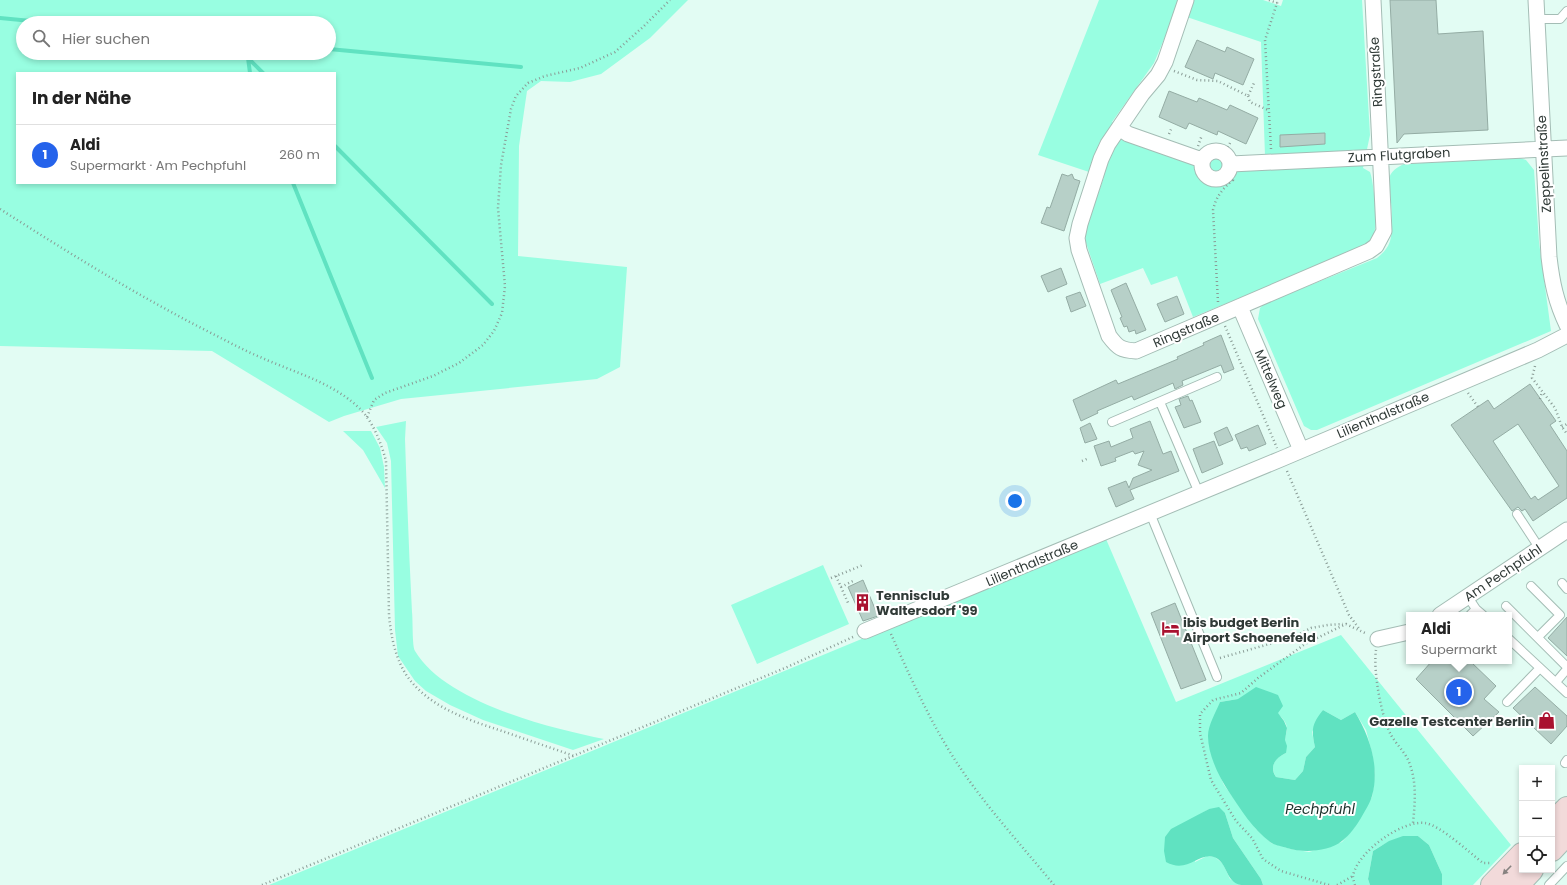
<!DOCTYPE html>
<html lang="de">
<meta charset="utf-8">
<style>
body{margin:0;font-family:Poppins,sans-serif;background:#f6f6f6;color:#222}
.controls{position:absolute;right:12px;bottom:12px;display:grid;overflow:hidden;border-radius:0px;box-shadow:0 2px 6px #0003}
.controls button{width:36px;height:36px;display:grid;place-items:center;padding:0;border:0;border-bottom:1px solid #e0e0e0;background:#fff;color:#222;font:20px sans-serif}
.you{position:absolute;left:1015px;top:501px;width:14px;height:14px;margin:-10px;border:3px solid #fff;border-radius:50%;background:#1a73e8;box-shadow:0 0 0 6px #1a73e833}
.badge{display:grid;place-items:center;width:26px;height:26px;border-radius:50%;background:#2563eb;color:#fff;font-size:13px;font-weight:700}
.pin{position:absolute;translate:-50% -50%;border:2px solid #fff;box-shadow:0 1px 4px #0006}
.popup{position:absolute;left:1406px;top:612px;width:106px;height:52px;box-sizing:border-box;display:grid;place-content:center;border-radius:0px;background:#fff;filter:drop-shadow(0 1px 3px #0005);font-size:13px;white-space:nowrap;color:#767676}
.popup b{font-size:15px;color:#222}
.popup::after{content:'';position:absolute;left:50%;top:100%;margin-left:-8px;border:8px solid transparent;border-top-color:#fff}
.list{margin:0;padding:0;list-style:none}
h2{display:flex;justify-content:space-between;align-items:center;height:52px;margin:0;padding:0 16px;font-size:17px}
h2 small{font-size:13px;font-weight:400;color:#767676}
.list li{display:grid;grid-template-columns:26px 1fr auto;gap:12px;align-items:center;box-sizing:border-box;height:60px;padding:0 16px;border-top:1px solid #e0e0e0}
.list b{display:block;font-size:15px;white-space:nowrap}
.list p{margin:0;font-size:13px;white-space:nowrap;color:#767676}
.list em{font-size:13px;font-style:normal;color:#767676}
.icon{flex:none;width:22px;height:22px;fill:none;stroke:currentColor;stroke-width:2;stroke-linecap:round;stroke-linejoin:round}
.map{position:relative;flex:none;width:1567px;height:885px;overflow:hidden}
.search{position:absolute;background:#fff;box-shadow:0 2px 6px #0003;left:16px;top:16px;width:320px;height:44px;display:flex;align-items:center;gap:10px;box-sizing:border-box;padding:0 14px;border-radius:22px;color:#767676;font-size:15px}
.panel{position:absolute;background:#fff;box-shadow:0 2px 6px #0003;left:16px;top:72px;width:320px;height:112px;border-radius:0px}
.map>svg:first-child{display:block}
</style>
<div class="map">
<svg width="1567" height="885" viewBox="0 0 1567 885">
<rect width="100%" height="100%" fill="#e2fcf3"/>
<!-- green -->
<path fill="#98fee1" fill-rule="evenodd" d="M0,0H688L650,38L601,74L570,82L541,81L527,91L519,146L518,256L627,267L620,367L597,379L401,399L344,416L329,422L212,351L0,346ZM23,23H329V53H23ZM17,73H335V183H17Z
M1099,0H1263L1281,6L1283,0H1362L1370,135L1363,168L1370,172C1374,183 1377,218 1375,229C1374,235 1371,239 1368,243L1247,295L1193,317L1177,276L1151,285L1143,268L1100,284L1085,240L1087,225L1104,177L1038,155ZM1175,13L1261,42L1265,156L1236,158C1224,140 1214,141 1197,152L1183,150L1112,122L1154,63Z
M1520,158L1526,160L1534,170L1539,242L1551,331L1317,430H1311L1304,426L1258,319L1260,308L1264,304L1377,258C1381,255 1385,251 1388,246C1396,232 1390,197 1389,179C1390,172 1397,167 1404,164Z
M406,421L405,439C407,497 409,555 412,612C413,620 412,646 415,651C445,702 549,728 604,739L573,750L483,720L450,705L426,691L415,681L398,656L395,630L391,461L387,443L376,427Z
M343,431H371L380,448L384,467L385,488L363,450Z
M1106,539L1176,702L1341,635L1511,845L1473,885H1442V874L1429,845L1418,836C1398,837 1390,840 1373,851L1368,879L1370,885H1263L1261,879L1233,838L1225,813L1209,809L1199,815L1195,862L1207,856L1215,857L1223,864L1230,879L1241,885H269L905,621ZM1238,699C1253,704 1284,709 1287,728C1287,732 1285,736 1285,740C1285,745 1286,748 1286,753C1275,758 1269,766 1276,777L1295,780L1303,771L1306,757L1315,747L1312,732L1323,710L1341,720L1355,712L1366,730L1372,753L1375,774L1372,797L1354,828L1342,842L1309,852L1291,849L1271,843L1256,829L1224,785L1212,757L1220,702Z
M823,565L849,624L757,664L731,605Z"/>
<!-- water -->
<path fill="#60e2c1" d="M1256,687L1278,695L1283,706L1278,713L1284,721L1287,728L1285,740L1287,746L1286,753C1275,758 1269,767 1276,777L1295,780L1303,771L1306,757L1315,747C1311,729 1312,724 1323,710L1341,720L1355,712C1370,737 1380,767 1372,796C1370,803 1365,811 1361,818C1356,826 1350,835 1342,841C1328,852 1303,853 1287,848C1281,846 1274,845 1270,842C1253,829 1241,810 1229,792C1219,777 1208,755 1208,736C1208,725 1216,712 1220,702L1238,699Z
M1219,807L1225,813L1233,838L1261,879L1263,885C1256,885 1248,885 1241,885C1225,882 1228,862 1214,857C1198,852 1188,874 1166,862L1164,851L1165,837L1171,829L1209,809Z
M1403,836H1418L1429,845L1442,874V885H1370L1368,879L1373,851L1389,841Z"/>
<g fill="none" stroke-linecap="round" stroke-linejoin="round">
<!-- stream -->
<path stroke="#60e2c1" stroke-width="4" d="M0,18L52,23
M329,49L521,67
M245,53L248,58L263,73
M248,58L250,73
M335,146L492,304
M293,183L372,378"/>
</g>
<!-- building -->
<path fill="#b7d0c8" stroke="#94aca4" fill-rule="evenodd" d="M1390,0H1436L1438,34L1483,31L1488,130L1404,134L1397,143Z
M1197,40L1225,52L1227,47L1254,59L1243,85L1215,73L1213,79L1185,67Z
M1169,91L1197,102L1199,98L1227,110L1230,105L1258,118L1246,144L1218,131L1217,135L1189,123L1186,129L1159,117Z
M1325,133V144L1280,147V135Z
M1062,174L1068,176L1072,174L1074,179L1080,181L1064,231L1041,223L1047,207L1050,208Z
M1061,268L1067,284L1048,292L1041,276Z
M1126,283L1146,330L1136,334L1135,330L1129,332L1127,326L1124,327L1120,318L1122,317L1111,290Z
M1080,292L1086,306L1071,312L1066,297Z
M1177,296L1184,314L1165,322L1157,304Z
M1221,335L1234,369L1224,373L1221,365L1182,381L1183,385L1175,389L1173,383L1134,400L1132,396L1097,411L1098,413L1081,421L1073,400L1116,380L1118,384L1178,359L1177,357L1204,345L1203,343Z
M1530,384L1556,421L1550,425L1567,451V498L1533,521L1525,509L1522,511L1518,507L1512,511L1451,425L1488,400L1494,409ZM1518,424L1559,486L1538,500L1535,496L1531,499L1493,441Z
M1188,396L1190,401L1192,400L1201,422L1184,428L1175,407L1181,405L1179,399Z
M1150,421L1163,454L1171,451L1179,471L1130,490L1134,499L1116,507L1108,488L1126,481L1129,488L1133,478L1152,470L1138,465L1144,451L1135,454L1133,451L1115,458L1116,461L1101,466L1094,446L1109,441L1111,447L1133,438L1130,429Z
M1090,423L1097,439L1085,443L1080,428Z
M1258,425L1266,444L1249,451L1247,447L1241,449L1235,435Z
M1227,427L1233,440L1219,446L1214,433Z
M1214,441L1223,464L1202,473L1193,449Z
M863,580L878,616L863,621L848,587Z
M1175,603L1206,680L1181,689L1151,613Z
M1567,617V656L1548,638Z
M1432,661H1470L1496,686L1484,699L1499,712L1473,736L1416,679Z
M1535,687L1567,716V726L1551,744L1513,708Z"/>
<g fill="none" stroke-linecap="round" stroke-linejoin="round">
<defs>
<path id="lane" d="M1537,19H1560L1567,11
M1160,402L1199,493
M1112,422L1217,377
M1150,513L1217,677
M1517,514L1540,549
M1562,583L1567,589
M1531,586L1560,615L1538,637
M1468,597L1476,609L1483,615
M1506,606L1567,667
M1470,615L1476,609
M1509,639L1567,693
M1556,682L1567,669
M1507,702L1540,668
M1565,763L1567,760
M1549,885L1567,866"/>
<path id="street" d="M1186,0L1165,62L1158,75L1142,94L1108,144L1101,159L1080,224L1077,238L1079,250L1109,336C1118,348 1121,350 1136,351L1369,251L1376,246L1384,231L1373,0
M1536,0L1549,257C1552,283 1556,302 1567,325
M1119,128L1128,134L1202,160
M1202 165a14 14 0 1 1 28 0a14 14 0 1 1-28 0Z
M1231,164L1567,148
M1240,307L1301,450
M1440,615L1567,530
M865,631L1281,459L1538,350L1567,335
M1378,639L1409,632"/>
<path id="secondary" d="M1552,823L1567,808
M1552,850L1567,834
M1492,885L1522,854
M1518,885L1532,870"/>
</defs>
<!-- lane casing -->
<use href="#lane" stroke="#a4bdb5" stroke-width="10"/>
<!-- street casing -->
<use href="#street" stroke="#a4bdb5" stroke-width="17"/>
<!-- secondary casing -->
<use href="#secondary" stroke="#a4bdb5" stroke-width="24"/>
<!-- path -->
<path stroke="#8a9c96" stroke-width="2.5" stroke-dasharray="1 3" stroke-linecap="butt" d="M1269,0L1277,3
M1174,71L1197,80L1218,81L1248,96L1254,83
M1248,96L1250,102L1268,110
M1169,134L1172,127
M1198,146L1202,135
M1271,149L1265,40L1278,0
M1226,151L1231,141
M0,209C69,253 138,296 211,333C227,341 243,350 260,357C293,372 329,381 357,406C372,419 381,442 386,461L389,615C391,636 395,658 407,676C430,709 472,721 508,733C530,741 552,748 574,756
M1218,302L1213,210C1216,197 1222,189 1233,180L1231,177
M1225,326L1277,448
M1535,366L1532,378L1555,408L1562,427L1567,434
M1468,393L1478,407
M1540,399L1542,392
M367,417L374,400L385,393L433,376L459,363L483,345L494,331L502,313L505,286L498,208L501,165L511,109L516,96L528,83L545,76L580,68L615,52L644,26L670,0
M1562,427L1567,424
M1082,461L1089,458
M1287,471L1349,615L1360,630
M836,576L849,605
M831,578L863,565
M841,587L855,580
M891,634C911,679 933,728 961,769C989,810 1023,847 1054,885
M1376,650C1373,670 1381,717 1391,735C1396,744 1405,752 1409,762C1417,782 1415,803 1413,823
M1220,658L1294,637L1311,628L1328,625L1343,624
M262,885L785,668L853,637
M1329,885L1281,871L1263,859L1252,838L1236,821L1211,780L1200,733V714L1213,700L1241,693L1258,678L1305,644L1346,624L1367,634
M1337,885L1353,876
M1355,885C1354,882 1353,878 1353,876C1357,852 1402,820 1425,823C1440,825 1470,853 1483,863H1490"/>
<!-- lane -->
<use href="#lane" stroke="#fff" stroke-width="8"/>
<!-- street -->
<use href="#street" stroke="#fff" stroke-width="15"/>
<!-- secondary -->
<use href="#secondary" stroke="#f2dada" stroke-width="22"/>
</g>
<!-- one-way arrows -->
<defs><path id="oneway-solid" d="M-6-.8H1V-3.2L6.5 0L1 3.2V.8H-6Z"/></defs>
<use fill="#878280" href="#oneway-solid" transform="translate(1507 870) rotate(134)"/>
<!-- icons -->
<defs>
<symbol id="building-bare" viewBox="-9 -9 18 18"><path d="M-4-6H4V6H1V3H-1V6H-4ZM-2.5-4.3h1.7v1.8h-1.7ZM.8-4.3h1.7v1.8H.8ZM-2.5-1h1.7V.8h-1.7ZM.8-1h1.7V.8H.8Z" fill="#a9112f" stroke="#fff" stroke-width="2.5" paint-order="stroke"/></symbol>
<symbol id="hotel-bare" viewBox="-9 -9 18 18"><path d="M-6-4.5h1.5V1H6V5H4.5V3h-9V5H-6ZM-4 0a1.8 1.8 0 1 1 3.6 0ZM.5 0V-2.5h3Q6-2.5 6 0Z" fill="#a9112f" stroke="#fff" stroke-width="2.5" paint-order="stroke"/></symbol>
<symbol id="shop-bare" viewBox="-9 -9 18 18"><path d="M-5-2.5h2.3a2.7 3.5 0 0 1 5.4 0H5L5.5 6h-11ZM-1.5-2.5h3a1.5 2.3 0 0 0-3 0Z" fill="#a9112f" stroke="#fff" stroke-width="2.5" paint-order="stroke"/></symbol>
</defs>
<g fill-rule="evenodd">
<use href="#building-bare" x="850" y="590" width="25" height="25"/>
<use href="#hotel-bare" x="1158" y="616" width="25" height="25"/>
<use href="#shop-bare" x="1534" y="708" width="25" height="25"/>
</g>
<g text-anchor="middle" dominant-baseline="central" stroke-width="4" stroke-linejoin="round" paint-order="stroke">
<!-- street labels -->
<g font-size="13" fill="#303a37" stroke="#fff">
<text transform="translate(1376 72) rotate(-93)">Ringstraße</text>
<text transform="translate(1399 155) rotate(-3)">Zum Flutgraben</text>
<text transform="translate(1544 164) rotate(-93)">Zeppelinstraße</text>
<text transform="translate(1186 330) rotate(-23)">Ringstraße</text>
<text transform="translate(1271 379) rotate(67)">Mittelweg</text>
<text transform="translate(1383 415) rotate(-23)">Lilienthalstraße</text>
<text transform="translate(1032 563) rotate(-23)">Lilienthalstraße</text>
<text transform="translate(1503 573) rotate(-34)">Am Pechpfuhl</text>
</g>
<!-- poi labels -->
<g font-size="13" font-weight="bold" fill="#303a37" stroke="#fff" text-anchor="start">
<text x="876" y="595">Tennisclub<tspan x="876" dy="15">Waltersdorf '99</tspan></text>
<text x="1183" y="622">ibis budget Berlin<tspan x="1183" dy="15">Airport Schoenefeld</tspan></text>
<text x="1534" y="721" text-anchor="end">Gazelle Testcenter Berlin</text>
</g>
<!-- water labels -->
<g font-size="14" font-style="italic" fill="#1b312b" stroke="#fff">
<text x="1320" y="809">Pechpfuhl</text>
</g>
</g>
</svg>
<div class="controls">
<button>+</button>
<button>−</button>
<button><svg class="icon" aria-label="locate" viewBox="0 0 24 24"><circle cx="12" cy="12" r="6"/><path d="M12 2v4M12 18v4M2 12h4M18 12h4"/></svg></button>
</div>
<div class="you"></div>
<div class="pin badge" style="left:1459px;top:692px">1</div>
<div class="popup"><b>Aldi</b>Supermarkt</div>
<div class="search"><svg class="icon" aria-label="search" viewBox="0 0 24 24"><circle cx="10" cy="10" r="6"/><path d="M15 15l6 6"/></svg>Hier suchen</div>
<section class="panel">
<h2>In der Nähe<small></small></h2>
<ul class="list">
<li><span class="badge">1</span><div><b>Aldi</b><p>Supermarkt · Am Pechpfuhl</p></div><em>260 m</em></li>
</ul>
</section>
</div>
